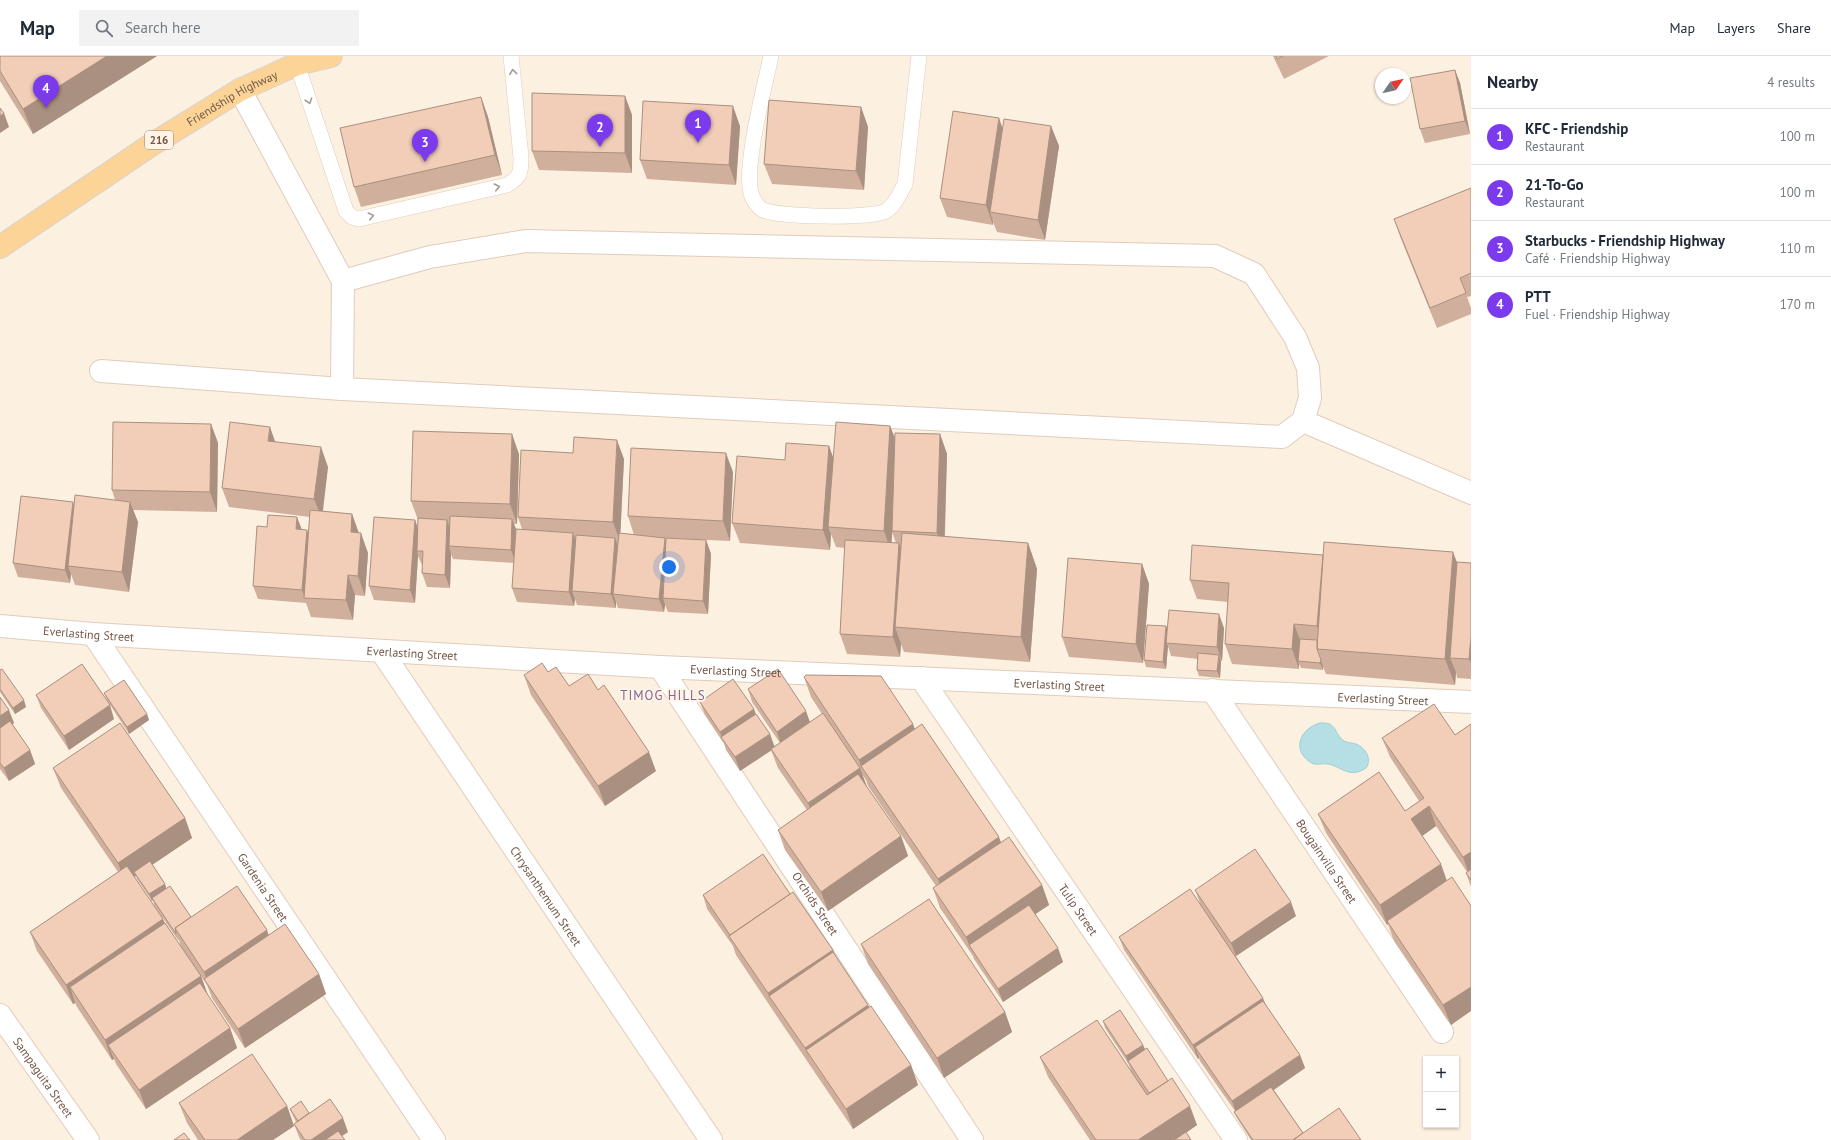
<!DOCTYPE html>
<meta charset="utf-8">
<style>
body{margin:0;font-family:"PT Sans",sans-serif;background:#f2f2f3;color:#1f2937}
.controls{position:absolute;right:12px;bottom:12px;display:grid;overflow:hidden;border-radius:0px;box-shadow:0 1px 3px #0004}
.controls button{width:36px;height:36px;display:grid;place-items:center;padding:0;border:0;border-bottom:1px solid #e0e1e3;background:#fff;color:#1f2937;font:20px sans-serif}
.compass{position:absolute;left:1375px;top:12px;width:36px;height:36px;border-radius:50%;background:#fff;box-shadow:0 1px 3px #0004;rotate:56deg}
.you{position:absolute;left:669px;top:511px;width:14px;height:14px;margin:-10px;border:3px solid #fff;border-radius:50%;background:#1a73e8;box-shadow:0 0 0 6px #1a73e833}
.badge{display:grid;place-items:center;width:26px;height:26px;border-radius:50%;background:#7c3aed;color:#fff;font-size:13px;font-weight:700}
.pin{position:absolute;translate:-50% -33px;filter:drop-shadow(0 1px 2px #0008)}
.pin::after{content:'';position:absolute;top:21px;width:14px;height:12px;background:inherit;clip-path:polygon(0 0,100% 0,50% 100%)}
.list{margin:0;padding:0;list-style:none}
h2{display:flex;justify-content:space-between;align-items:center;height:52px;margin:0;padding:0 16px;font-size:17px}
h2 small{font-size:13px;font-weight:400;color:#747a83}
.list li{display:grid;grid-template-columns:26px 1fr auto;gap:12px;align-items:center;box-sizing:border-box;height:56px;padding:0 16px;border-top:1px solid #e0e1e3}
.list b{display:block;font-size:15px;white-space:nowrap}
.list p{margin:0;font-size:13px;white-space:nowrap;color:#747a83}
.list em{font-size:13px;font-style:normal;color:#747a83}
.icon{flex:none;width:22px;height:22px;fill:none;stroke:currentColor;stroke-width:2;stroke-linecap:round;stroke-linejoin:round}
.map{position:relative;flex:none;width:1471px;height:1084px;overflow:hidden}
header{display:flex;align-items:center;gap:24px;box-sizing:border-box;height:56px;padding:0 20px;background:#fff;border-bottom:1px solid #e0e1e3}
header strong{font-size:19px}
nav{display:flex;gap:22px;margin-inline-start:auto;font-size:14px}
.search{width:280px;height:36px;background:#f2f2f3;display:flex;align-items:center;gap:10px;box-sizing:border-box;padding:0 14px;border-radius:0px;color:#747a83;font-size:15px}
main{display:flex}
aside{flex:1;background:#fff}
.map>svg:first-child{display:block}
</style>
<header>
<strong>Map</strong>
<div class="search"><svg class="icon" aria-label="search" viewBox="0 0 24 24"><circle cx="10" cy="10" r="6"/><path d="M15 15l6 6"/></svg>Search here</div>
<nav><a>Map</a><a>Layers</a><a>Share</a></nav>
</header>
<main>
<div class="map">
<svg width="1471" height="1084" viewBox="0 0 1471 1084">
<rect width="100%" height="100%" fill="#fcf0e0"/>
<!-- water -->
<path fill="#b5dfe5" stroke="#9bcfd7" d="M1320,667C1338,666 1333,677 1344,685C1348,687 1353,687 1356,688C1366,692 1372,703 1366,712C1349,723 1343,711 1328,708C1322,707 1315,710 1310,706C1291,693 1301,672 1320,667Z"/>
<g fill="none" stroke-linecap="round" stroke-linejoin="round">
<defs>
<path id="service" d="M771,0C765,29 742,116 752,140C753,144 759,152 763,154C777,161 872,163 886,155C895,149 900,137 905,128L919,0
M297,8L346,155L352,161L359,163L507,129C521,121 521,116 521,101L511,0"/>
<g id="minor">
<path d="M240,34L343,225L342,333"/>
<path d="M101,315L342,333L1282,381L1303,365L1310,342L1308,312L1295,281L1254,218L1215,200L526,185L430,201L343,225"/>
<path d="M1303,365L1471,437"/>
<path id="s1" d="M0,570L93,578L660,611L1471,646"/>
<path id="s2" d="M93,578L434,1084"/>
<path id="s3" d="M382,596L711,1084"/>
<path id="s4" d="M660,611L972,1084"/>
<path id="s5" d="M921,622L1236,1084"/>
<path id="s6" d="M1212,634L1442,976"/>
</g>
<g id="secondary">
<path id="s7" d="M0,959L88,1084"/>
</g>
<g id="primary">
<path id="s8" d="M0,191L151,89L240,34L297,8L331,0"/>
</g>
</defs>
<!-- service casing -->
<use href="#service" stroke="#e0ccbc" stroke-width="16"/>
<!-- minor casing -->
<use href="#minor" stroke="#e0ccbc" stroke-width="24"/>
<!-- secondary casing -->
<use href="#secondary" stroke="#e5cdba" stroke-width="24"/>
<!-- primary casing -->
<use href="#primary" stroke="#dbd3cf" stroke-width="24"/>
<!-- service -->
<use href="#service" stroke="#fff" stroke-width="15"/>
<!-- minor -->
<use href="#minor" stroke="#fff" stroke-width="22"/>
<!-- secondary -->
<use href="#secondary" stroke="#fff" stroke-width="22"/>
<!-- primary -->
<use href="#primary" stroke="#fcd497" stroke-width="22"/>
</g>
<!-- wall -->
<path fill="#d0b09d" fill-rule="evenodd" d="M0,0H157L33,78L0,25Z
M1273,0H1329L1284,23Z
M1455,14L1460,27L1470,78L1425,87L1420,73Z
M625,40L632,59V117L539,114L532,95Z
M481,41L488,61L502,119L361,151L354,131Z
M861,51L868,71L864,134L772,128L764,108Z
M740,70L736,129L647,123L640,104Z
M1051,70L1059,90L1045,184L997,176L993,166V169L947,161L940,142L1002,72Z
M1471,132V240L1467,241L1471,252V258L1437,272L1401,183L1394,163Z
M211,368L218,387L217,456L133,454L138,466L129,536L75,529L71,518L70,527L18,521L13,507L74,451L115,444L112,434Z
M890,370L895,382L940,378L947,398L945,481L1028,487L1037,513L1030,606L904,596L901,588L900,601L847,598L840,578L845,492L836,491L831,478L830,494L740,487L732,467L785,404L829,390L833,401ZM892,476L896,487H891Z
M275,385L328,411L322,455L352,458L359,477L368,497L365,540L355,539L353,564L311,561L306,547L258,543L253,530L301,474L308,479L310,461L229,451L222,432Z
M519,398L517,468H514L516,473H522L518,461L624,403L620,477L634,479L628,460L733,416L730,485L665,482L666,485L706,484L711,498L708,558L668,556L665,549L664,556L618,552L616,546V552L577,549L575,543L574,550L517,546L512,532L514,507L453,503L451,498L450,532L427,531L422,517L423,509H422L418,500L415,547L374,544L369,530L415,464L418,473V464L411,445Z
M1323,501L1471,507V623L1457,622L1456,616L1455,629L1326,618L1323,611V614L1301,612L1299,608V613L1232,608L1225,588L1228,546L1197,543L1190,524Z
M1142,508L1149,528L1143,607L1069,601L1062,581Z
M1166,570L1167,574L1224,572L1222,605H1221L1220,622L1199,620L1197,614L1198,603L1171,600L1168,590L1166,613L1146,611L1144,604Z
M0,614L26,651L15,658L0,636Z
M548,616L569,630L656,715L605,750L531,639L524,619Z
M804,621L913,668L915,674L1001,786L1042,829L1049,849L1035,858L1063,906L1003,946L974,903L973,900L940,852L933,832L936,830L868,730L866,724L862,718L867,731L901,780L908,800L828,855L785,794L778,774L807,754L778,712L771,694L740,715L726,694L724,687L705,659L700,646L754,653L755,658L770,678L774,690L780,687L752,646L748,633L810,666L822,658L811,641Z
M104,637L147,658L149,664L129,678L107,644Z
M36,639L114,663L69,694L41,652Z
M0,641L14,667L12,669L30,694L35,708L9,725L0,713Z
M1471,668V831L1466,817L1467,816L1436,770L1422,780L1451,969L1394,885L1388,868L1387,869L1326,777L1318,758L1405,755L1419,745L1390,701L1382,682L1455,679Z
M53,712L185,762L192,782L152,809L165,828L166,832L191,861L269,879L319,918L326,938L245,992L212,942L207,929L201,920L207,939L230,972L237,992L146,1053L116,1008L114,1003L112,1004L77,951L75,947L73,948L37,895L30,876L118,816L61,732ZM136,820L137,823L152,845L153,844L154,849L178,884H179L181,891L165,867L134,821Z
M1195,834L1296,860L1236,900L1266,949L1300,999L1305,1012L1274,1034L1303,1077L1361,1084H1251L1237,1062L1234,1056L1235,1055L1200,1005L1199,1002L1198,1003L1124,894L1119,881L1200,847Z
M790,838L833,894L835,899L869,951L911,1009L918,1029L853,1073L776,959L736,899L733,890L707,853L703,839Z
M861,888L1005,956L1012,976L944,1022L868,908Z
M1103,965L1143,989L1145,993L1197,1069L1186,1077L1191,1084H1090L1048,1021L1040,1001L1132,1017L1128,1007L1105,972Z
M179,1047L287,1050L294,1070L273,1084H198L187,1067Z
M290,1053L309,1057L348,1076L342,1080L345,1084H301L299,1081L294,1068L296,1066L293,1060Z"/>
<!-- shaded-wall -->
<path fill="#a99080" d="M107,0H157L33,78L23,53Z
M1455,14L1460,27L1470,78L1465,65Z
M625,40L632,59V117L625,97Z
M481,41L488,61L502,119L495,99Z
M733,50L740,70L736,129L729,109Z
M861,51L868,71L864,134L856,115Z
M4,57L9,71L0,77V60Z
M999,62L1006,82L990,156L993,166V169L986,149Z
M1051,70L1059,90L1045,184L1038,164Z
M211,368L218,387L217,456L210,436Z
M890,370L898,390L891,495L884,475Z
M270,371L277,391L268,385Z
M512,378L519,398L517,468L510,448Z
M940,378L947,398L944,496L937,477Z
M617,384L624,403L620,486L613,466Z
M829,390L836,410L828,471L831,478L830,494L823,474Z
M321,391L328,411L322,463L314,443Z
M726,397L733,416L730,485L723,465Z
M73,446L77,460L68,510L71,518L70,527L65,514Z
M130,446L138,466L129,536L122,516Z
M352,458L359,478L351,476Z
M297,461L302,474L296,473Z
M512,463L517,476L516,507L511,494Z
M415,464L420,478L417,495L418,500L415,547L410,534Z
M447,464L452,477L449,490L451,498L450,532L445,519Z
M307,474L312,488L305,542L302,534Z
M361,477L368,497L365,540L358,520Z
M573,477L578,491L572,535L575,543L574,550L569,536Z
M615,482L620,495L613,538L616,546V552L611,538Z
M665,482L670,495L663,542L665,549L664,556L659,543Z
M706,484L711,498L708,558L703,545Z
M899,487L906,507L895,571L901,588L900,601L893,581Z
M1028,487L1037,513L1030,606L1021,581Z
M1453,496L1463,522L1450,602L1456,616L1455,629L1445,603Z
M1323,499L1330,519L1324,590L1317,570Z
M1142,508L1149,528L1143,607L1136,588Z
M348,519L355,539L353,564L346,544Z
M1219,558L1224,572L1222,605L1217,591Z
M1294,568L1301,587L1298,605L1299,608V613L1292,593Z
M1166,570L1169,577L1166,587L1168,590L1166,613L1163,606Z
M1471,581V608L1469,603Z
M1219,599L1221,606L1220,622L1217,615Z
M1321,604L1323,611V614L1320,607Z
M24,644L26,651L15,658L13,652Z
M110,649L114,663L69,694L64,680Z
M754,653L759,667L723,684L720,676Z
M9,654L14,667L0,677V660Z
M806,655L811,669L781,689L777,676Z
M147,658L149,664L129,678L127,671Z
M913,668L920,688L861,710L859,704Z
M770,678L775,692L740,715L735,701Z
M30,694L35,708L9,725L4,712Z
M649,696L656,715L605,750L598,730Z
M860,712L867,731L815,766L808,747Z
M1429,750L1436,770L1418,783L1411,763Z
M185,762L192,782L137,819L134,816L136,820L125,827L118,807Z
M901,780L908,800L828,855L821,836Z
M999,781L1006,801L945,842L938,823Z
M1471,796V820L1470,821L1463,801Z
M1441,808L1448,828L1387,865L1388,868L1387,869L1380,849Z
M165,828L167,835L152,842L153,844L152,845L149,838Z
M1042,829L1049,849L975,899L969,889L973,900L966,881Z
M1291,846L1296,860L1236,900L1231,887Z
M163,863L170,883L70,931L75,947L73,948L66,929Z
M267,874L274,894L209,929L204,916Z
M1058,892L1063,906L1003,946L998,933Z
M833,894L840,913L769,941L768,937Z
M319,918L326,938L245,992L238,973Z
M201,920L208,939L108,989L114,1003L112,1004L105,984Z
M1471,931V955L1451,969L1443,949Z
M1263,942L1268,955L1195,991L1199,1002L1198,1003L1193,989Z
M868,949L876,968L806,994L812,1012L805,992Z
M1005,956L1012,976L944,1022L937,1002Z
M230,972L237,992L146,1053L139,1034Z
M1143,989L1146,996L1128,1005V1007L1126,1000Z
M1300,999L1305,1012L1237,1059L1232,1045Z
M911,1009L918,1029L853,1073L846,1053Z
M287,1050L294,1070L273,1084H237Z
M1190,1050L1197,1069L1175,1084H1138Z
M343,1062L348,1076L336,1084H311Z"/>
<!-- building -->
<path fill="#f2cdb7" stroke="#a99080" d="M0,0H107L23,53L0,15Z
M1276,0H1283L1277,3Z
M1455,14L1465,65L1420,73L1410,22Z
M532,37L625,40V97L532,95Z
M481,41L495,99L354,131L340,72Z
M769,44L861,51L856,115L764,108Z
M643,45L733,50L729,109L640,104Z
M0,52L4,57L0,60Z
M953,55L999,62L986,149L940,142Z
M1004,63L1051,70L1038,164L990,156Z
M1471,132V217L1460,222L1466,237L1430,252L1394,163Z
M113,366L211,368L210,436L112,434Z
M230,366L270,371L268,385L321,391L314,443L222,432Z
M836,366L890,370L884,475L828,471Z
M413,375L512,378L510,448L411,445Z
M895,377L940,378L937,477L892,475Z
M574,381L617,384L613,466L518,461L521,394L573,397Z
M786,387L829,390L823,474L732,467L737,400L785,404Z
M631,392L726,397L723,465L628,460Z
M75,439L130,446L122,516L68,510Z
M21,440L73,446L65,514L13,507Z
M310,454L352,458L351,476L361,477L358,520L348,519L346,544L304,542Z
M268,459L297,461L296,473L307,474L302,534L253,530L257,470L267,471Z
M450,460L512,463L511,494L449,490Z
M374,461L415,464L410,534L369,530Z
M418,462L447,464L445,519L422,517L423,495H417Z
M516,473L573,477L569,536L512,532Z
M619,477L665,482L659,543L613,538Z
M902,477L1028,487L1021,581L895,571Z
M576,479L615,482L611,538L572,535Z
M666,482L706,484L703,545L663,542Z
M845,484L899,487L893,581L840,578Z
M1324,486L1453,496L1445,603L1317,593Z
M1192,489L1323,499L1317,570L1294,568L1292,593L1225,588L1229,527L1190,524Z
M1068,502L1142,508L1136,588L1062,581Z
M1457,506L1471,507V581L1469,603L1450,602Z
M1169,554L1219,558L1217,591L1166,587Z
M1147,569L1166,570L1163,606L1144,604Z
M1300,583L1317,584V593L1321,604L1320,607L1298,605Z
M1198,597L1219,599L1217,615L1197,614Z
M542,607L548,616L556,611L569,630L588,618L598,634L604,629L649,696L598,730L524,619Z
M82,608L110,649L64,680L36,639Z
M2,613L24,644L13,652L0,633V614Z
M778,613L806,655L777,676L748,633Z
M806,619L881,620L913,668L859,704L804,621Z
M733,623L754,653L720,676L700,646Z
M124,624L147,658L127,671L104,637Z
M0,641L9,654L0,660Z
M1434,648L1455,679L1471,668V796L1463,801L1429,750L1411,763L1441,808L1380,849L1318,758L1379,716L1405,755L1424,742L1382,682Z
M823,657L860,712L808,747L771,693Z
M756,658L770,678L735,701L721,681Z
M10,665L30,694L4,712L0,707V672Z
M120,667L185,762L118,807L53,712Z
M922,668L999,781L938,823L861,710Z
M858,718L901,780L821,836L778,774Z
M1009,781L1042,829L966,881L933,832Z
M1255,793L1291,846L1231,887L1195,834Z
M763,798L790,838L730,879L703,839Z
M150,805L165,828L149,838L134,816Z
M127,810L163,863L66,929L30,876Z
M1471,813V824L1466,817Z
M1452,821L1471,850V931L1443,949L1387,865Z
M170,830L191,861L175,872L176,877V878L152,842Z
M237,830L267,874L204,916L175,872Z
M1190,833L1263,942L1193,989L1119,881Z
M793,836L833,894L768,937L729,880Z
M929,843L1005,956L937,1002L861,888Z
M1029,849L1058,892L998,933L969,889Z
M165,867L201,920L105,984L70,931Z
M285,868L319,918L238,973L204,923Z
M833,896L868,949L805,992L769,940Z
M200,927L230,972L139,1034L108,989Z
M1263,945L1300,999L1232,1045L1195,991Z
M871,950L911,1009L846,1053L806,994Z
M1120,954L1143,989L1126,1000L1103,965Z
M1097,964L1147,1039L1172,1022L1190,1050L1138,1084H1096L1040,1001Z
M1147,992L1168,1025L1149,1037L1128,1005Z
M252,998L287,1050L237,1084H205L179,1047Z
M1271,1031L1303,1077L1293,1084H1253L1234,1056Z
M330,1043L343,1062L311,1084H305L294,1068Z
M301,1045L309,1057L298,1065L290,1053Z
M1339,1052L1361,1084H1293Z
M338,1075L345,1084H325Z
M1186,1076L1191,1084H1174Z
M184,1077L190,1084H174Z"/>
<!-- one-way arrows -->
<defs><path id="oneway-chevron" d="M-2-3.5L2.5 0L-2 3.5" fill="none" stroke-width="1.6" stroke-linecap="round" stroke-linejoin="round"/></defs>
<g stroke="#ab9a91">
<use href="#oneway-chevron" transform="translate(513 16) rotate(-96)"/>
<use href="#oneway-chevron" transform="translate(309 45) rotate(71)"/>
<use href="#oneway-chevron" transform="translate(497 131) rotate(-13)"/>
<use href="#oneway-chevron" transform="translate(371 160) rotate(-13)"/>
</g>
<g text-anchor="middle" dominant-baseline="central" stroke-width="4" stroke-linejoin="round" paint-order="stroke">
<!-- shield labels -->
<rect fill="#fff4e6" stroke="#9d8577" stroke-width="1" x="145" y="75" width="28" height="18" rx="3"/>
<g font-size="11" font-weight="bold" fill="#735647">
<text x="159" y="84">216</text>
</g>
<!-- street labels -->
<g font-size="12" fill="#735647" stroke="#fff4e6">
<text stroke="none"><textPath href="#s8" startOffset="276">Friendship Highway</textPath></text>
<text stroke="none"><textPath href="#s1" startOffset="89">Everlasting Street</textPath></text>
<text stroke="none"><textPath href="#s1" startOffset="413">Everlasting Street</textPath></text>
<text stroke="none"><textPath href="#s1" startOffset="737">Everlasting Street</textPath></text>
<text stroke="none"><textPath href="#s1" startOffset="1061">Everlasting Street</textPath></text>
<text stroke="none"><textPath href="#s1" startOffset="1385">Everlasting Street</textPath></text>
<text stroke="none"><textPath href="#s6" startOffset="206">Bougainvilla Street</textPath></text>
<text stroke="none"><textPath href="#s2" startOffset="305">Gardenia Street</textPath></text>
<text stroke="none"><textPath href="#s3" startOffset="294">Chrysanthemum Street</textPath></text>
<text stroke="none"><textPath href="#s4" startOffset="283">Orchids Street</textPath></text>
<text stroke="none"><textPath href="#s5" startOffset="280">Tulip Street</textPath></text>
<text stroke="none"><textPath href="#s7" startOffset="76">Sampaguita Street</textPath></text>
</g>
<!-- neighbourhood labels -->
<g font-size="13" letter-spacing="1" fill="#846396" stroke="#fff4e6">
<text x="663" y="639">TIMOG HILLS</text>
</g>
</g>
</svg>
<div class="controls">
<button>+</button>
<button>−</button>
</div>
<svg class="compass" viewBox="-18 -18 36 36"><path d="M0-13l5 13h-10z" fill="#e53935"/><path d="M0 13l5-13h-10z" fill="#747a83"/></svg>
<div class="you"></div>
<div class="pin badge" style="left:698px;top:87px">1</div>
<div class="pin badge" style="left:600px;top:91px">2</div>
<div class="pin badge" style="left:425px;top:106px">3</div>
<div class="pin badge" style="left:46px;top:52px">4</div>
</div>
<aside>
<h2>Nearby<small>4 results</small></h2>
<ul class="list">
<li><span class="badge">1</span><div><b>KFC - Friendship</b><p>Restaurant</p></div><em>100 m</em></li>
<li><span class="badge">2</span><div><b>21-To-Go</b><p>Restaurant</p></div><em>100 m</em></li>
<li><span class="badge">3</span><div><b>Starbucks - Friendship Highway</b><p>Café · Friendship Highway</p></div><em>110 m</em></li>
<li><span class="badge">4</span><div><b>PTT</b><p>Fuel · Friendship Highway</p></div><em>170 m</em></li>
</ul>
</aside>
</main>
